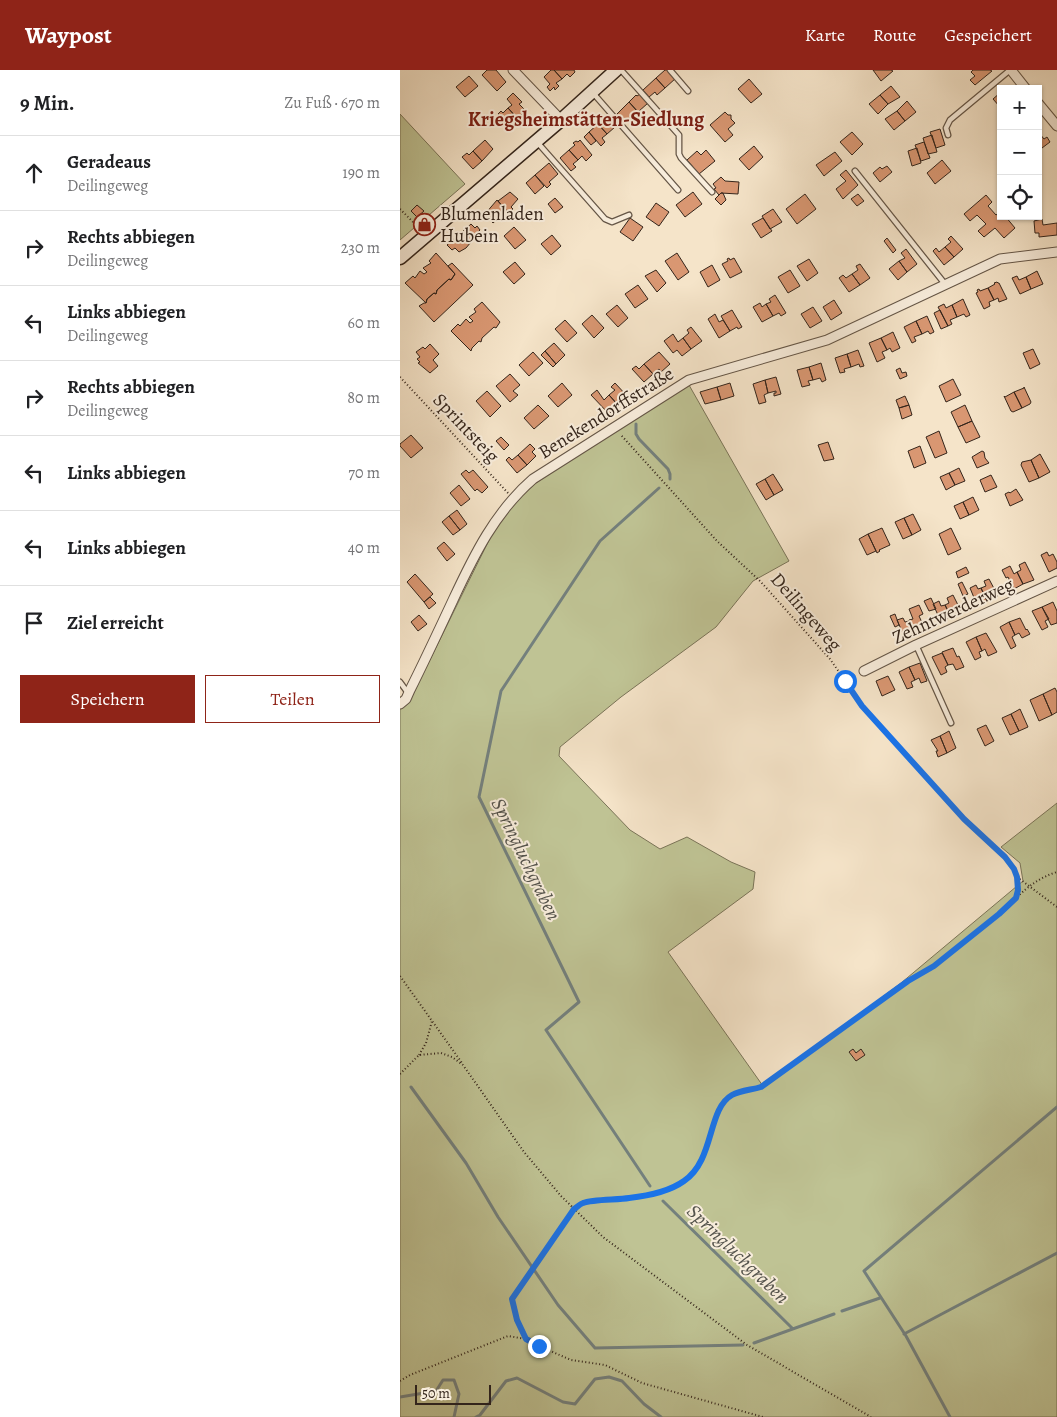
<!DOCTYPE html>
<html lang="de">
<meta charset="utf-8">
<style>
body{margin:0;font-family:Alegreya,serif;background:#f2f2f2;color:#202124}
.controls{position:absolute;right:15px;top:15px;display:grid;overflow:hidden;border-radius:0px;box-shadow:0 1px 4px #0004}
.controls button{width:45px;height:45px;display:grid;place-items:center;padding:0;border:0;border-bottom:1px solid #e0e0e0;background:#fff;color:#202124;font:25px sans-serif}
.scale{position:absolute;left:15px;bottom:12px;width:76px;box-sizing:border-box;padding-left:5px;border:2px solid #34251b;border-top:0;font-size:14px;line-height:18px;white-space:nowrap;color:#34251b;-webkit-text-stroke:4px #f8eddc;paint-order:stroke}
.stop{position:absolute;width:15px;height:15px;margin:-11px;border:4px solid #1a73e8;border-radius:50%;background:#fff}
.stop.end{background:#1a73e8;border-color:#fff;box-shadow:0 1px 5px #0008}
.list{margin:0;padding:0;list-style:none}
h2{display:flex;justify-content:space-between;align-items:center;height:65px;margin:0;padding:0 20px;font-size:21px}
h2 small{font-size:16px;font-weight:400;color:#757577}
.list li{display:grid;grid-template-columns:32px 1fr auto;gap:15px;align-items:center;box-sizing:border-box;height:75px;padding:0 20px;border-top:1px solid #e0e0e0}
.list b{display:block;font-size:19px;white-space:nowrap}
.list p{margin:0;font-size:16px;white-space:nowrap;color:#757577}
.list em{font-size:16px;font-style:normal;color:#757577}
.actions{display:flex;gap:10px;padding:15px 20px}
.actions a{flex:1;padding:11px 0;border:1px solid #8f2418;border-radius:0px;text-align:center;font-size:18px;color:#8f2418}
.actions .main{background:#8f2418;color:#fff}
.icon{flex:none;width:28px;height:28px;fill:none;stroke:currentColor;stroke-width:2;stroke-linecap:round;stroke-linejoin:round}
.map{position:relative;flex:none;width:657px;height:1347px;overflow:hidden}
header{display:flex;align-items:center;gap:30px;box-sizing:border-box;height:70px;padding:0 25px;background:#8f2418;color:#fff}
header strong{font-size:24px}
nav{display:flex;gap:28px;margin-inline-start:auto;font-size:18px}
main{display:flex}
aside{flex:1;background:#fff}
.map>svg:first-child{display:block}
</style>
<header>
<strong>Waypost</strong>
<nav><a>Karte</a><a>Route</a><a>Gespeichert</a></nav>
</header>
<main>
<aside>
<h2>9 Min.<small>Zu Fuß · 670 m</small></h2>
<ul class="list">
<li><svg class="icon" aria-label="ahead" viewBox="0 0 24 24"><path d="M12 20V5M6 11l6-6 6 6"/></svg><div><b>Geradeaus</b><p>Deilingeweg</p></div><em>190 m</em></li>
<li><svg class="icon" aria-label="right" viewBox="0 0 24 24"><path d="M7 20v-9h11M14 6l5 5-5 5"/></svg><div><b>Rechts abbiegen</b><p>Deilingeweg</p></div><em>230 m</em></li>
<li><svg class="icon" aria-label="left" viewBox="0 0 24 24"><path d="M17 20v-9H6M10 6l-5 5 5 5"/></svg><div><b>Links abbiegen</b><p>Deilingeweg</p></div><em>60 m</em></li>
<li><svg class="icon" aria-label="right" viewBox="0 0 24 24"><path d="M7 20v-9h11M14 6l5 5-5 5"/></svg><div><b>Rechts abbiegen</b><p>Deilingeweg</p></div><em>80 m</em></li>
<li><svg class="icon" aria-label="left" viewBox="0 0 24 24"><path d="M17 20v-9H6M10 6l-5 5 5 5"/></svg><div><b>Links abbiegen</b></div><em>70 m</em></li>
<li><svg class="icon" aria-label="left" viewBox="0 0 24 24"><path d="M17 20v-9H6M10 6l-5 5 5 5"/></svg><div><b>Links abbiegen</b></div><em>40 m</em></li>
<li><svg class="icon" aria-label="arrive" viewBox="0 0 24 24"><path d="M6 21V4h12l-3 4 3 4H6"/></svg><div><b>Ziel erreicht</b></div></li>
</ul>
<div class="actions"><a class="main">Speichern</a><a>Teilen</a></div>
</aside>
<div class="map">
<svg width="657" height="1347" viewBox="0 0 657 1347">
<rect width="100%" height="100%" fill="#f5e4c9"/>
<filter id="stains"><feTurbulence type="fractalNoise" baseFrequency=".004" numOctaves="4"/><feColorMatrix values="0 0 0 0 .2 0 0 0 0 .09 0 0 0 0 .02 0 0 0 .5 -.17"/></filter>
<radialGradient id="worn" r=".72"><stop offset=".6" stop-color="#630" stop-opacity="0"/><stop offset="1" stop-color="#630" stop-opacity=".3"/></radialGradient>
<!-- green -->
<path fill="#bfc394" stroke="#7a7458" d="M0,44L65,114L0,170Z
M289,315L389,491L353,511L316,557L221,627L160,677L159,686L230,760L260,779L287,767L331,792L355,802L353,819L268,882L363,1016L501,913L623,811L620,793L601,777L657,733V1347H0V639L11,628L93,462L114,432L136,413L221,356Z"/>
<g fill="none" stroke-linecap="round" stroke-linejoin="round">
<!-- stream -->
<path stroke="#74807d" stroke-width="3" d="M236,354V364L239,369L268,399L270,404V409
M11,1017L66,1093L98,1147L158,1235L195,1278L343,1275
M250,1116L146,960L179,932L79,727L101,621L200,471L259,418
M263,1131L392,1258
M442,1241L480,1228
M504,1264L657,1183
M354,1273L434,1244
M0,1327L36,1321L43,1310H54L59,1324L54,1347
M76,1347L80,1345L106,1311L117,1308L163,1332L175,1334L195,1309L209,1307L222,1311L244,1334L261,1347
M550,1347L506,1266L464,1201L657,1037"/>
</g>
<!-- building -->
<path fill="#d99772" stroke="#34251b" d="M87,0H96L106,12L97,21L82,5Z
M151,0H154L162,9L156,13L159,16L155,20L154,17L150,21L147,17L150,14L144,7Z
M154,0H174L175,2L170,7L167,4L162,9Z
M265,0H268L276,8L265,18L256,8Z
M473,0H491L493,1L481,11Z
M573,0H590L592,1L575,15L570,10L575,6L571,2Z
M69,6L78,16L65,27L56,17Z
M256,8L265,18L257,25L255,22L249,27L243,20Z
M349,9L362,24L351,33L338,19Z
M491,16L500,27L488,34L480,25Z
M601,22V37H600L593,29Z
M113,23L122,32L119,34L126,41L123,45L122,44L117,48L108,38L112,35L107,29Z
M240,24L248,33L238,42L229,32L236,25L237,26Z
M480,25L488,34L478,44L469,34Z
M507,31L516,42L505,51L497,41Z
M229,32L238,42L223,53L216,45Z
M108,38L117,48L111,53L112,55L110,57L98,44L101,41L103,43Z
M497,41L505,51L494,60L485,49Z
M325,42L328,45H331V49L335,53L328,59L333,65L325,72L310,55Z
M207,47L215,57L207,64L198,54Z
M198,54L207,64L202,68L205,72L201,76L189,62Z
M540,59L545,75L536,78L530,62Z
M189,62L196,71L191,75L184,67Z
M452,62L463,74L452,85L440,72Z
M639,63L644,69L647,67L650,72L638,81Z
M532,65L537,82L528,84L523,68Z
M85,70L93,79L82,91L73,81Z
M180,70L192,85L186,91L182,86L178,90L169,80L175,75L173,73L176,71L178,72Z
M524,72L530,88L521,91L515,75Z
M354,76L363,87L349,100L339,89Z
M517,78L521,93L512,96L508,81Z
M169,80L178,90L173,94L176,97L171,101L160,88Z
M306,80L315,91L299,104L287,90L297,81L301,85Z
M73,81L82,91L73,99L62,87L67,83L69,85Z
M435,82L442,91L424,106L416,95Z
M542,90L551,101L535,114L527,103Z
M149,93L158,104L149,112L151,114L147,118L135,105Z
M487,96L492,102L480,112L473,103L480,97L482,99Z
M446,100L458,115L443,129L436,119L446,111L440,105Z
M135,105L144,116L135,124L126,113Z
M321,107L325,111L339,112L338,124L321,123L319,125L314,119L316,118L313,114Z
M110,122L118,129L111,137L113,139L109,143L98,131Z
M293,122L302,134L285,147L276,135Z
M321,123H323L326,130L321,135L315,129Z
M405,124L416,139L397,154L386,139Z
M458,124L464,131L457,136L451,129Z
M586,125L592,132L588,136L596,145L601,141V146H605L615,158L604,168L595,158L584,167L578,161L586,154L577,145L570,151L564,144Z
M155,128L163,137L155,143L148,134Z
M97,130L109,144L104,148L102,145L93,153L85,144Z
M256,133L269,142L259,156L246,147Z
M17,135L24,141L17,147L11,141Z
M373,139L382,152L370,159L362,146Z
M230,148L243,157L233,171L220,162Z
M363,148L372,161L361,168L352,154Z
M642,149L643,155L657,153V165L639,167V163H635L634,151Z
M71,154L75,158L77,156L80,160L78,162L80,164L78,166L79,167L78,168L77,167L71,172L62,162Z
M114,157L126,170L115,179L104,166Z
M62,162L71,172L66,178L59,182L55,178L52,180L47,175Z
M152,165L161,176L151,185L141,174Z
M551,166L563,179L554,187L545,177L551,172L548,169Z
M487,168L496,180L493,183L484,171Z
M545,177L554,187L544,195L533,181L536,178L539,182Z
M506,179L517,194L507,202L499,191L505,188L501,183Z
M36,183L55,204L51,210L49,209L37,220L36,224L34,223L27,229L26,233L5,213L13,206L15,208L20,201L24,204L27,202L23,198L31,193L29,191Z
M277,183L289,202L278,210L265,191Z
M329,188L330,190L334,188L342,202L330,208L322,194L328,191L327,189Z
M409,189L418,203L407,211L397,196Z
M499,191L507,202L498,210L489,199Z
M115,192L125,204L114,214L103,202Z
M52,193L73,215L34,252L19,236L24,233H26L27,229L34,223L36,224L37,220L49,209L51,210L55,204L48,196Z
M460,194L470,208L460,215L452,204L458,200L456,196Z
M312,195L320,210L308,217L300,202Z
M256,200L266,213L257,222L245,206Z
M390,200L400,216L388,223L378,207Z
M637,201L643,214L631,219L626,207Z
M452,204L460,215L449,222L439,208L443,205L446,208Z
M617,206L619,210L626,207L631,219L620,224L612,208Z
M597,212L598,213H599L607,229L599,232L598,228L594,230L588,218L595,214L594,213Z
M238,215L248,229L235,238L225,224Z
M588,218L594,230L589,232L590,236L584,239L576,223L578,222L577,220L579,219L580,221Z
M375,225L386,243L381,246L379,243L373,246L366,234L371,232L369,229Z
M563,229L570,245L566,247L564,244L557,247L552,235Z
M434,230L442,243L431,250L423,237Z
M82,232L100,252L96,258L94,257L82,268L81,272L79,271L72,278L71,281L51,261L58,254L60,256L66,249L70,253L73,251L69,247L76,242L74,239Z
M360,233L362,237L366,234L373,246L362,252L353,237Z
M544,234L546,238L552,235L557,247L550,250L552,254L548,256L538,237Z
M217,235L228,248L218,257L206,244Z
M413,237L422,251L410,258L401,244Z
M332,240L342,257L338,259L337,257L330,261L321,246Z
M540,240L548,256L541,259L534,243Z
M315,244L319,252L323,250L330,261L319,268L308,249Z
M192,245L204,258L194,268L182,254Z
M527,246L534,262L530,264L528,261L522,264L516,251Z
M165,250L177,263L167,272L155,259Z
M516,251L522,264L514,267L516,271L512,273L504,257Z
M291,257L302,271L291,279L283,268L289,263L287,260Z
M493,262L500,278L492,282L490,278L487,280L481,268Z
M273,264L278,272L283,268L291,279L282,286L277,280L273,283L264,271Z
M481,268L487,280L482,282L485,288L477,292L469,273Z
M154,273L165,285L156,294L145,281Z
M30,274L39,284L33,290L38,296L30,303L18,293L20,292L17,289L20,287L16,282L23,277L25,279Z
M633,279L640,294L630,299L623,283Z
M458,280L464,296L460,297L459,294L451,297L447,284Z
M145,281L156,294L153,297L141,285Z
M133,282L143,293L129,306L119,295Z
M259,282L270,294L261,302L259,299L253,304L244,294Z
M447,284L451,297L444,299L445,302L440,303L435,288Z
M421,293L426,310L422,312L420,308L413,310L409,297Z
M244,294L253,304L244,312L232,299L236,296L239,299Z
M409,297L413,310L408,311L410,315L402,317L397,300Z
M500,298L502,303L506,302L507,306L500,309L496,300Z
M110,304L120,315L113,321L118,325L110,332L96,316Z
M376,307L381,324L374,326V323H376V321L368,323L365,310Z
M553,309L561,325L546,332L539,316Z
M365,310L368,323L364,325L366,332L359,334L353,314Z
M162,313L172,325L158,337L148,326Z
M215,313L227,326L218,335L209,325L215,320L211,317Z
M330,313L334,326L321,330L317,317Z
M317,317L321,330L305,334L300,322Z
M624,317L631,332L630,334L622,338L614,322L624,318Z
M197,320L204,330L209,325L218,335L209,344L191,325Z
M87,321L101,336L90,347L76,331Z
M614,322L622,338L613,342L611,341L604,326L605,327Z
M505,326L509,335L499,338L496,330Z
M138,335L149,346L134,359L124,348Z
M509,335L512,345L502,349L499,338Z
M565,335L572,351L558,357L551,342Z
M572,351L580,367L566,373L558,357Z
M539,361L547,383L535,388L526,367Z
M11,365L23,378L11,388L0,376V374Z
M101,367L109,375L104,380L96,371Z
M428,372L434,389L424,391L418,375Z
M130,374L135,379L132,382L136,386L127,395L118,385Z
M520,376L526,393L514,398L508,381Z
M582,381L584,382L585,388L589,393L577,398L572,387Z
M640,384L650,402L639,408L631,390Z
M118,385L127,395L117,403L106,390L109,387L112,390Z
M631,390L639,408L629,412L621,395L622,392Z
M559,398L565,411L555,415L549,403Z
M66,400L69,403L73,400L88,417L82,423L77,419L75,421L61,404Z
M549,403L555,415L546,420L540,407Z
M373,404L383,420L374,425L365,409Z
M591,405L597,417L585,422L580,410Z
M365,409L374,425L366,430L356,414Z
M59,415L70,429L61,436L50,423Z
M616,419L623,430L610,436L605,424L609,422L610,423Z
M573,427L579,440L569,445L563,432Z
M563,432L569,445L560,449L554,436Z
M57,440L67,454L60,460L49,446Z
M513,444L521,460L512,465L504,448Z
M49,446L60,460L53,465L42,452Z
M504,448L512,465L503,469L495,452Z
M482,458L490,475L479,480L480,481L477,483L468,464Z
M551,458L561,479L548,485L539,464Z
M468,464L476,481L467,485L459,469Z
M44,472L55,484L47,491L37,478Z
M647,482L649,486L653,484L657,492V498L649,502L641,485Z
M625,492L634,510L623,514L617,502L621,500L619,495Z
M610,496L614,504L617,502L623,514L614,519L608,507L606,508L602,500Z
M566,497L569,503L558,508L556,502Z
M15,504L33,524L24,532L7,512Z
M589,509L598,526L587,531L581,518L586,516L584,511Z
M562,512L568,524L563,526L558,514Z
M576,515L578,519L581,518L587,531L577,535L570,518Z
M553,525L562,543L551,547L545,535L549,533L547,528Z
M30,527L36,533L29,539L24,532Z
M531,528L536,539L529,541L524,531Z
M539,531L541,536L545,535L551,547L541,552L533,534Z
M653,532L657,541V553L651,555L642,537Z
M519,535L523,544L519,546L525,559L515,563L509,550L513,549L509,539Z
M642,537L649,549L645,551L648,557L642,560L632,541Z
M495,544L499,555L495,557L490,546Z
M19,545L27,554L18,561L11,552Z
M503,548L505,552L509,551L515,564L505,568L497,550Z
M620,548L626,560L627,559L630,564L622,568L619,563L615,565L609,552Z
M609,552L615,565L612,567L616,576L611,579L600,557Z
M586,563L597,582L588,586L585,579L582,581L576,567Z
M576,567L582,581L579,582L581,587L575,590L566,572Z
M553,578L557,587L559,586L564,597L556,600L553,594L548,595L542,582Z
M542,583L548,595L545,597L547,602L541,605L532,587Z
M520,593L527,611L521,613L519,608L515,610L509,597Z
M509,597L515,610L511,612L513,617L507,619L499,602Z
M488,606L495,620L482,626L476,611Z
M655,618L657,622V642L652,645L643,624Z
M643,624L652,645L639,651L630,630Z
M620,639L628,657L619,661L611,644Z
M611,644L619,661L610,665L602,648Z
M586,655L594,671L585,676L577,659Z
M549,661L556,678L547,683L540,666Z
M540,666L547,683L538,687L536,681H538L531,670Z
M453,979L456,983L461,979L465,985L456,991L449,982Z"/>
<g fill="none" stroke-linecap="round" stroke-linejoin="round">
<defs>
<path id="lane" d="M221,0L279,65V84L281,88L312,122
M270,0L288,21
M193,23L278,120
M548,65L546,58L550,50L610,0
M137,72L205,149L212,152L229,145
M455,101L545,214
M516,575L551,653
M0,612L8,623"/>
<path id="street" d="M113,0L161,50
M611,0L626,19
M638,33L657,56
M464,601L516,575L657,511
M0,634L6,629L10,620C25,590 39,560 53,530C74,485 95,442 133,409L289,310L427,270L600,189L657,182"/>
<path id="secondary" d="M0,188L161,50L216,0"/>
</defs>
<!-- lane casing -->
<use href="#lane" stroke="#645546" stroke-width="7"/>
<!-- street casing -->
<use href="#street" stroke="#645546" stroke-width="11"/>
<!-- secondary casing -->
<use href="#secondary" stroke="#34251b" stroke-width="15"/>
<!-- path -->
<path stroke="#34251b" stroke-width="2" stroke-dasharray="1 2.5" stroke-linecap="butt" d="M0,139L19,158
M0,307L108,423
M445,611L456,605
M617,807L657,837
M617,827C630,815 641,807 657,802
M0,906L62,993
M19,985L26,973L32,951
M0,1004L19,985L41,983L52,987L63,995L124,1082L161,1126L203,1167L347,1275L471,1347
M126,1269L117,1250L112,1229L174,1139C177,1137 180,1134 183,1133C193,1129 218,1130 230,1128C247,1126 270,1121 284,1111C315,1090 307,1039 332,1025C341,1020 351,1020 361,1017L508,911L534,896L599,844L616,828L618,820L617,807L614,799L605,787L564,749L462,635L430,589L361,512L317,471L221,365
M0,1311L10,1305L108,1266L126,1269L139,1276L171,1290L205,1295L242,1313L363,1347"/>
<!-- lane -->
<use href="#lane" stroke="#f8eddc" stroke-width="4.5"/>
<!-- street -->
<use href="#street" stroke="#f8eddc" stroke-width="9"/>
<!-- secondary -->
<use href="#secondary" stroke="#f8eddc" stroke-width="12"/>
</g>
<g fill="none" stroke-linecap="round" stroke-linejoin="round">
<!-- route -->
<path stroke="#1a73e8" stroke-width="6" d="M139,1276L126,1269L117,1250L112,1229L174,1139C177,1137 180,1134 183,1133C193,1129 218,1130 229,1128C247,1126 270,1121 284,1111C315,1090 307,1039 332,1025C341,1020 351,1020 361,1017L508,911L534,896L599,844L616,828L618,820L617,807L614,799L605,787L564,749L462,636L445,611"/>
</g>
<!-- icons -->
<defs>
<symbol id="shop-ring" viewBox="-11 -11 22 22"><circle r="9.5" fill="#f8eddc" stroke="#8f2418" stroke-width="1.5"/><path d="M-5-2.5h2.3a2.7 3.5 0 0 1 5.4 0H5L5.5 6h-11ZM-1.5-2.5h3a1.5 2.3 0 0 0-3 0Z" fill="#8f2418"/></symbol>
</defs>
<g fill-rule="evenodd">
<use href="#shop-ring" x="12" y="142" width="25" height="25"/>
</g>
<g text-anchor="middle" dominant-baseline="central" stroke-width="4" stroke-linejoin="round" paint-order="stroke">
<!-- poi labels -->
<g font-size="19" fill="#34251b" stroke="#f8eddc" text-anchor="start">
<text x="40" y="144">Blumenladen<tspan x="40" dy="22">Hubein</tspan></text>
</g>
<!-- street labels -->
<g font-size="19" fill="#34251b" stroke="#f8eddc">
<text transform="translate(206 343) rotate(-32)">Benekendorffstraße</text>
<text transform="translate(66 358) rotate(47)">Sprintsteig</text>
<text transform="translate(553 541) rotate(-25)">Zehntwerderweg</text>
<text transform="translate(406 542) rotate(49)">Deilingeweg</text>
</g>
<!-- neighbourhood labels -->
<g font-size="20" font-weight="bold" fill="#7a1f14" stroke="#f8eddc">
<text x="186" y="49">Kriegsheimstätten-Siedlung</text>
</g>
<!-- water labels -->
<g font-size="20" font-style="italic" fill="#54534c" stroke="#f8eddc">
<text transform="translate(126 789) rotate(64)">Springluchgraben</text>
<text transform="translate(338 1184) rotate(44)">Springluchgraben</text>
</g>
</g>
<rect width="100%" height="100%" filter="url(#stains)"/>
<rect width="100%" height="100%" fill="url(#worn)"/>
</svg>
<div class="controls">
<button>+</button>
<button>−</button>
<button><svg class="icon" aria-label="locate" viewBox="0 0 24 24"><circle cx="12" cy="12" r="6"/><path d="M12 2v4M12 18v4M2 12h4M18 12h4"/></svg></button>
</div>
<div class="scale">50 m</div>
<div class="stop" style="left:445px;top:611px"></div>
<div class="stop end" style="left:139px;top:1276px"></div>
</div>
</main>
